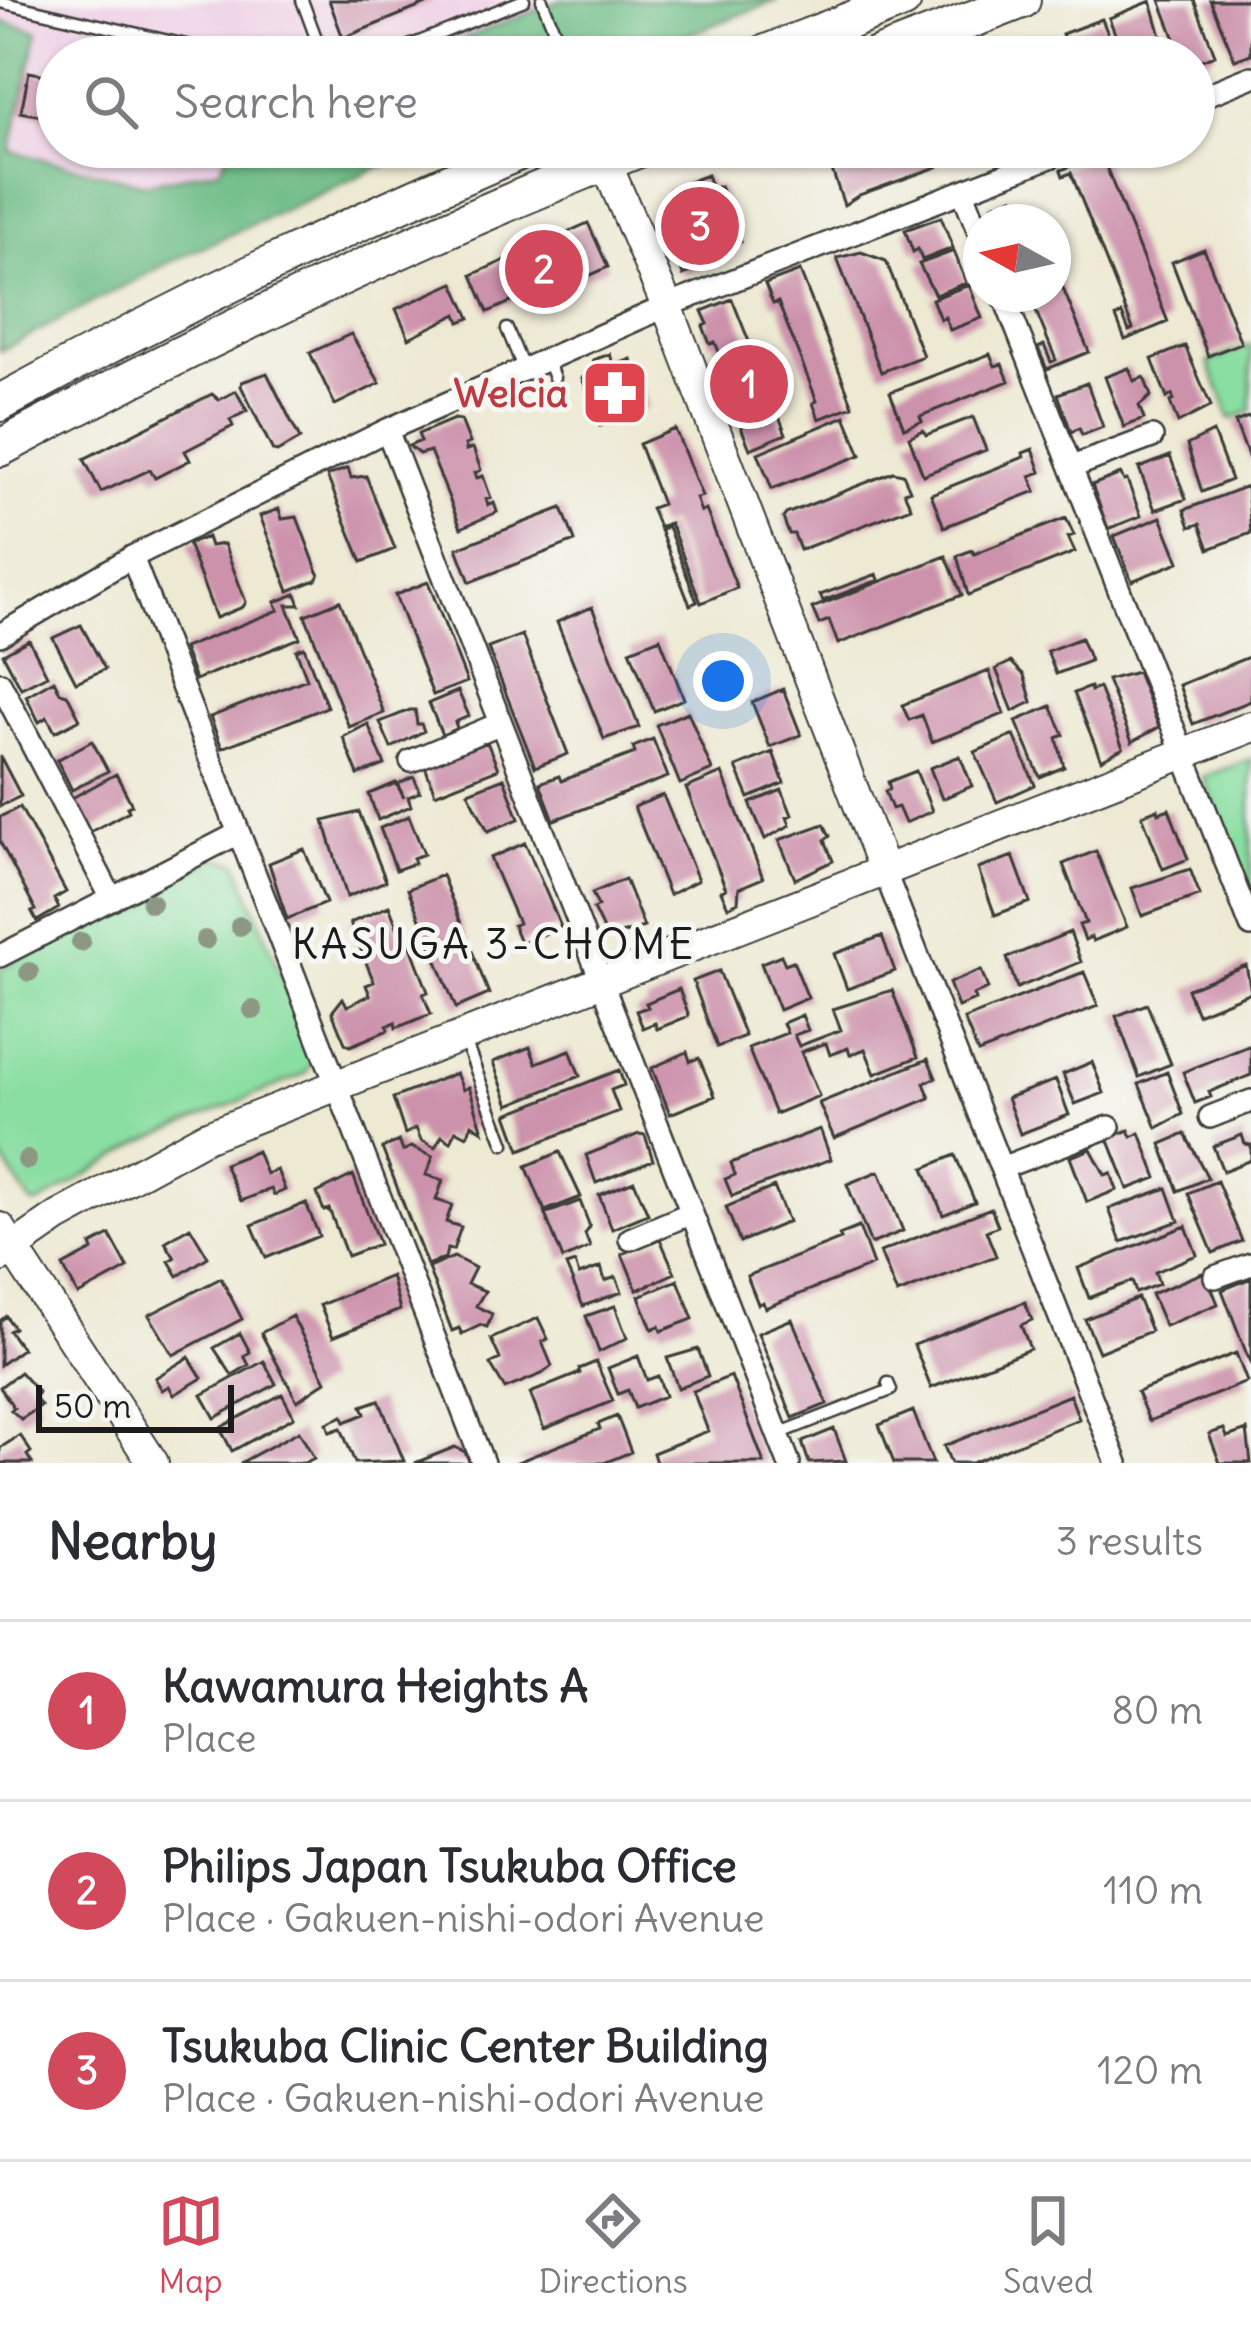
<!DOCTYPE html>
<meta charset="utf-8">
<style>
body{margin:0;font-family:Delius,sans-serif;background:#f7f7f7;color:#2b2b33}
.compass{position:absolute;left:963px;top:204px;width:108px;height:108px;border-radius:50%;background:#fff;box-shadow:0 3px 9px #0004;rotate:278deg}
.scale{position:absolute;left:36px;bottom:30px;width:198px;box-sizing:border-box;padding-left:12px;border:6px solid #1c1c1c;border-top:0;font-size:33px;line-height:42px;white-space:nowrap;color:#1c1c1c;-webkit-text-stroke:9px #f6f6f2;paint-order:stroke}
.you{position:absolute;left:723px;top:681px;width:42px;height:42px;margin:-30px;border:9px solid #fff;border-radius:50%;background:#1a73e8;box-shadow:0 0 0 18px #1a73e833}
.badge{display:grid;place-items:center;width:78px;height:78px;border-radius:50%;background:#d1495b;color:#fff;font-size:39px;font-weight:700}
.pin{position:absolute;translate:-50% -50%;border:6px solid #fff;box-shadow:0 3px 12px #0006}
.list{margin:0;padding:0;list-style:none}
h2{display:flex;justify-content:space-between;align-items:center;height:156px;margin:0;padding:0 48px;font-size:51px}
h2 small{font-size:39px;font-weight:400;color:#7c7c81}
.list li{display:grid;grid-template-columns:78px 1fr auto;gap:36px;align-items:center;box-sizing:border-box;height:180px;padding:0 48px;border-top:3px solid #e1e1e2}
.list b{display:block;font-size:45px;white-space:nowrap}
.list p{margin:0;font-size:39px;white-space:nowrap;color:#7c7c81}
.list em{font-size:39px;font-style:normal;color:#7c7c81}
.icon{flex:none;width:66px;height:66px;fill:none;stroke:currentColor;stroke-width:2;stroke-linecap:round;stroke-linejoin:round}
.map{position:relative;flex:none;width:1251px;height:1463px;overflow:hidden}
.search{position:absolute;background:#fff;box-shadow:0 3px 9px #0004;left:36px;right:36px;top:36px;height:132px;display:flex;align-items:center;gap:30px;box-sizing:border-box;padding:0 42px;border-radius:66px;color:#7c7c81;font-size:45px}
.sheet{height:696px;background:#fff}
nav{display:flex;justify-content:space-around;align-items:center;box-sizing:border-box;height:168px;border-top:3px solid #e1e1e2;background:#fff;font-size:33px;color:#7c7c81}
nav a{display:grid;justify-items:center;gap:6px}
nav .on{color:#d1495b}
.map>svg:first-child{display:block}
</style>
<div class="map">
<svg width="1251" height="1463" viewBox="0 0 1251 1463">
<rect width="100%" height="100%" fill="#f6f6f2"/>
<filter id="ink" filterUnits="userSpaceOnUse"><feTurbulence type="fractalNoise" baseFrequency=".00833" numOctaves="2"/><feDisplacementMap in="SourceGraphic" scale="24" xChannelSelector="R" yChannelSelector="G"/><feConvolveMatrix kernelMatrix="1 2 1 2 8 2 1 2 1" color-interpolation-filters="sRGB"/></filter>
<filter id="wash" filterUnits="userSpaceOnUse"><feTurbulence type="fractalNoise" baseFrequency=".004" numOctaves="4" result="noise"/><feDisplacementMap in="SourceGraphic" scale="48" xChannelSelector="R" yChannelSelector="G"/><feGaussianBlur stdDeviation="2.7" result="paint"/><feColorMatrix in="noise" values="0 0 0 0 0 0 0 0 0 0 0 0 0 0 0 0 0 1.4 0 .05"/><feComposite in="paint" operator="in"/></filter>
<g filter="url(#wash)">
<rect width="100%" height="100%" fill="#ede9d3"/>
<!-- built -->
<path fill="#efd0e6" d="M0,0H778L630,57H57V147H423L172,261L0,351Z"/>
<!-- green -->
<path fill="#89dea1" stroke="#527d5e" stroke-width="3" d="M1251,345V411L1231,419L1208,362Z
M1251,759V898L1203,777Z
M215,858L237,862L314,1059L305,1074L142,1142L38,1204H32L0,1155V969Z"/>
<!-- forest -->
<path fill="#6ebd87" stroke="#456c52" stroke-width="3" d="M562,0H778L630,57H417Z
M0,21L38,31L10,151L144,184L219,169L232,147H423L172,261L0,351Z"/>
<g id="blocks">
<!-- building -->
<path fill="#cc91ab" d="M329,0H436L343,38Z
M1160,0H1194L1215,55L1194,63V57H1182Z
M1210,0H1251V54L1235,60Z
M1151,1L1161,36L1148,41L1151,48L1124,57L1109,18Z
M1102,19L1117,57H1070L1062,34Z
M29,72L57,77V119L21,112Z
M824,147H924L937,167L859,195L844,205Z
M1101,154L1168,322L1125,340L1116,317L1122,314L1129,331L1133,329L1071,173L1063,176L1061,170Z
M707,175L712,189L720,186L741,242L695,260L698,269L683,275L659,211L660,203L670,189Z
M1013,197L1016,204L1027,199L1036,222H1000L993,205Z
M941,217L953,248L922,260L918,249L913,252L905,230Z
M588,223L608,267L584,278L581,271L488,312L472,275Z
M1204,249L1241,343L1208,356L1172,262Z
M954,251L966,283L935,295L919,264Z
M861,252L886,261L923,356L881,372L837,258Z
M1053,264L1089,352L1047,369L1038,348L1044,345L1051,362L1056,360L1029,294H1053Z
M800,271L853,406L819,419L813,403L817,401L778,302L773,304L765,284Z
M454,283L470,318L460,322L457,314L409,338L396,309Z
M969,285L982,318L950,330L945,317L940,319L932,299Z
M732,299L786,434L750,449L741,427L748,424L715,342L710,344L703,326L708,324L702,311Z
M351,334L380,383L335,405L310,353Z
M1185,346L1211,406L1178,423L1170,402L1174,400L1172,395L1167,398L1152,359Z
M610,354L614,366L631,359L648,408L600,426L582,378L598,372L593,360Z
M990,354L995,366L1002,364L1009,381L920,416L922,421L904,428L890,392Z
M1129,368L1134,381L1144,377L1151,396L1139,406L1144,419L1124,427L1105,377Z
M267,373L300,439L277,452L273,451L241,386L242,382Z
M1087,383L1103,427L1082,435L1079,428L1071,432L1058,394Z
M236,391L247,411L230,420L233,426L185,451L190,460L155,478L150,470L101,492L84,459L212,394L219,400Z
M845,416L861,455L772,489L758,453Z
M1251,416V464L1235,422Z
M973,417L986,450L923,475L909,437L923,430L926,435Z
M454,419L461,420L470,443L465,445L466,450L473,448L481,470L475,473L477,478L483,476L491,498L486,499L488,505L494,503L497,512L461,528L430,451L419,454L409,446L421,441L418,434Z
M675,429L702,496L696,498L701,512L706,510L737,588L701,603L670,523L659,527L651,508L662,504L639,444Z
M1213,432L1231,480L1202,492L1187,445Z
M1033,449L1041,472L1030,476L1036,491L944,527L931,494L1024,457L1023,453Z
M1170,456L1186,499L1155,510L1139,468Z
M348,468L351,478L366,476L395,549L362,562L327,476Z
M893,472L903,474L910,490L904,492L911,507L800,550L794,534H789L783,518L786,514Z
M1121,474L1124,481L1127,480L1141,516L1108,529L1092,485Z
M1247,486L1251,533L1209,549L1200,524L1190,527L1184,510Z
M562,508L575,541L470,582L457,548Z
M279,509L282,519L297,517L319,575L316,580L289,591L260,516Z
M1161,517L1179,562L1132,581L1114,536Z
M1066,518L1074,535L1068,537L1075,552L968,595L957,556L972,550L974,554Z
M668,527L697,602L690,605L660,530Z
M207,537L210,546L224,544L246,602L243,607L216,618L188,544Z
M946,556L962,595L838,644L829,620L819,624L812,608Z
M877,574L879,580L823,601L820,595Z
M428,582L467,682L433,695L395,595Z
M296,594L300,605H287L300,638L195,680L183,648L279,610L275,602Z
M340,601L384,713L349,727L305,615Z
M592,607L639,727L604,739L557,622Z
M81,625L105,669L76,682L53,638Z
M522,635L568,754L535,767L488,648Z
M660,638L684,699L654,711L630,650Z
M1081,638L1090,661L1056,674L1047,651Z
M29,640L47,675L21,688L3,654Z
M304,647L327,707L222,748L210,717L307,679L296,650Z
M1251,656V701L1193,724L1179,685Z
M1011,662L1024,675L1032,702L1013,711L996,669Z
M989,671L1004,714L932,742L922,715L909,720L902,705Z
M1137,672L1159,727L1132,742L1107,680Z
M54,680L60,692L67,694L80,719L55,732L47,717L39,722L26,696Z
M1090,687L1091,691L1099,688L1123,748L1101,760L1074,693Z
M783,689L801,735L770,747L752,702Z
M458,691L469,716L455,722L457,728L442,735L429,703Z
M1051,706L1064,735L1057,738L1064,767L1040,777L1016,721Z
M410,710H415L417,724H421L424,731L391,748L380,722Z
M688,712L712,770L680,784L656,725Z
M368,724L385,765L358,775L343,737Z
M1014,735L1035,785L997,802L975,752Z
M653,739L668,777L554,820L540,783L559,776L561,781L635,753L633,747Z
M92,741L108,771L72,790L57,760Z
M487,742L498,769L435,794L425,766Z
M773,752L784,783L749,798L736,767Z
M0,756L21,796L0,806Z
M960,756L972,786L942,799L930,768Z
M916,771L932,811L905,823L898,807L892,809L885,791L890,789L888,782Z
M722,773L763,878L739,888L738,902L728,907L721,891L726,889L686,788Z
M116,774L132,805L127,807L129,811L90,832L72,798Z
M414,777L420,792L408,797L411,806L378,820L369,794L396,783L404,798L398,784Z
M504,778L519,819L488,831L468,792Z
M782,790L792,815L787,817L790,825L765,839L750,803Z
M663,795L698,880L669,895L634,807Z
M20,807L66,892L54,899L59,908L37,921L32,912L36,910L0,842V817Z
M1158,809L1159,813L1169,809L1188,859L1163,869L1142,815Z
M359,812L386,881L347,897L324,821Z
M409,816L424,854L413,858L415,863L396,870L380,828Z
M824,824L830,836L825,840L833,861L795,879L779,840Z
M525,843L561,927L521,944L513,925L518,923L490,858Z
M304,849L326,903L287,919L269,863Z
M1096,851L1127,927L1093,941L1091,937L1085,940L1079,925L1086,923L1063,864Z
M1013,856L1030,902L995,915L978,869Z
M1190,869L1200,895L1142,916L1132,888Z
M442,875L489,994L456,1008L408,889Z
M625,879L644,927L607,938L593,909L598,906L592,893Z
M389,906L405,947L410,944L428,992L423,994L431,1014L396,1028L395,1022L387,1026L388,1030L350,1046L345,1043L332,1012L343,998L347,1006L370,995L366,985L374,982L350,923Z
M1070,932L1081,962L1017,988L1007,958Z
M882,936L895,971L847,989L834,954Z
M781,955L785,964L793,961L808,998L779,1010L761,963Z
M1246,965L1251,992L1197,1014L1187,989Z
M981,970L988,989L973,995L975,1000L958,1007L949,983Z
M719,971L745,1036L717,1047L693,981Z
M1084,972L1098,1006L978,1053L964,1019Z
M679,989L689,1016L657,1029L655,1023L643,1028L636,1011L648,1007L646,1003Z
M892,990L918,1057L875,1074L865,1049L850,1055L848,1048L830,1055L826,1043L801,1052L819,1096L775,1114L748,1048L787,1033L783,1023L802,1015L808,1030L794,1035L799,1046L841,1030L833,1009Z
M1147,1004L1171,1064L1139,1077L1116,1016Z
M1251,1045V1075L1209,1092L1211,1097L1195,1103L1183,1072Z
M530,1047L536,1063L570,1050L580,1076L509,1105L493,1062Z
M687,1052L690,1061L699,1058L715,1096L670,1114L652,1068Z
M928,1059L936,1078L924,1083L930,1098L834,1138L819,1103Z
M1092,1062L1104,1093L1075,1104L1063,1074Z
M619,1070L624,1085L611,1090L619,1111L520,1150L507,1114Z
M1167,1072L1183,1114L1157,1128L1139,1084Z
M456,1073L463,1090L469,1087L483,1131L472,1124L467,1136L456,1130L451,1142L442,1136L435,1148L421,1140L416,1128L405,1134L393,1098Z
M1056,1080L1069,1115L1020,1134L1007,1098Z
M820,1129L831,1159L732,1196L725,1179L735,1175L731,1163Z
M1129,1130L1132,1137L1140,1133L1157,1178L1128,1189L1108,1138Z
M639,1134L645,1135L653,1160L596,1183L586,1155Z
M1185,1134L1208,1178L1178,1191L1161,1144Z
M1242,1135L1245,1144L1251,1145V1160L1223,1171L1213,1146Z
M399,1141L403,1151L411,1147L433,1157L426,1175L443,1180L436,1200L452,1205L446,1222L461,1227L453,1250L447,1249L445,1258L427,1265L382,1148Z
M1091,1149L1105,1175L1111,1173L1117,1190L1087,1202L1070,1157Z
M257,1151L266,1174L277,1170L285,1190L274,1195L271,1189L241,1201L224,1164Z
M560,1152L581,1197L545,1211L526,1166Z
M955,1155L975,1202L943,1215L924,1168Z
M879,1171L903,1231L871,1244L847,1184Z
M353,1175L379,1244L347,1256L329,1209L324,1211L317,1193Z
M634,1181L648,1214L612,1229L599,1195Z
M1217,1181L1242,1241L1213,1253L1188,1193Z
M774,1187L788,1222L740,1242L726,1207Z
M1167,1188L1179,1221L1121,1242L1109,1209Z
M580,1201L590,1227L585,1234L590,1247L563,1259L545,1214Z
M306,1203L319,1236L266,1258L252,1225Z
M991,1208L998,1226L986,1231L996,1256L897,1294L880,1252Z
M1186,1226L1197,1255L1155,1272L1159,1284L1136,1293L1132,1281L1089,1298L1078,1268Z
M190,1227L208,1257L178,1276L169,1261L175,1258L165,1242Z
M859,1227L873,1265L765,1308L763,1302L758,1304L747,1276L841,1239L839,1235Z
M110,1235L128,1268L78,1295L63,1266L93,1250L91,1245Z
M660,1239L675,1273L637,1290L622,1254Z
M454,1257L475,1268L467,1284L485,1291L476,1306L492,1314L487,1327L481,1325L462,1334L459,1328L452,1331L428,1268Z
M575,1263L579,1275L601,1267L605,1281L616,1277L622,1292L583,1306L566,1266Z
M1205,1272L1218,1304L1165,1326L1151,1294Z
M391,1276L400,1310L333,1337L320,1305Z
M221,1278L242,1319L173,1355L149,1315Z
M1251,1278V1365L1222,1290Z
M678,1280L693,1319L661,1331L659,1326L652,1329L639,1296Z
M1138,1298L1151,1331L1099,1352L1085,1319Z
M1025,1302L1032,1320L1021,1325L1030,1349L931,1388L914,1345Z
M615,1306L627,1338L599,1352L586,1316Z
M6,1316L14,1328L9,1331L22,1349L0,1365V1321Z
M292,1316L326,1381L297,1401L261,1333Z
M538,1318L548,1339L542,1342L552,1366L542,1374L505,1389L490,1364L500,1359L491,1339Z
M792,1319L827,1404L793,1418L758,1333Z
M240,1333L250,1352L244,1356L249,1365L232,1375L214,1348Z
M698,1349L708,1376L678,1388L667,1358Z
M1236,1353L1247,1382L1149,1421L1137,1392Z
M638,1356L647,1380L658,1376L665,1396L635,1408L628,1390L618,1394L608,1368Z
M189,1357L202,1378L174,1395L169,1386L162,1390L155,1378Z
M264,1361L276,1384L215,1418L202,1395Z
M596,1362L613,1401L544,1429L530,1393L580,1373L579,1369Z
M20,1372L38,1392L35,1398L41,1406L21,1419L11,1410L14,1408L0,1387Z
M731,1376L764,1463H656L653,1453L708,1431L693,1391Z
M282,1394L294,1417L232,1451L220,1428Z
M1070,1395L1079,1419L972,1463H951L944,1446Z
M379,1400L404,1461L355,1463L341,1428L330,1432L327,1423L343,1416L345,1422L365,1414L362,1406Z
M913,1411L933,1463H894L879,1425Z
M617,1416L631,1452L604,1463H515L600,1429L598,1424Z
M834,1429L846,1461L809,1463L802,1442Z
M1224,1429L1227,1437L1247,1430L1251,1463H1220L1209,1434Z
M299,1431L314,1458L304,1463H240Z
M20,1435L31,1452L27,1455L32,1463H0V1448Z
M455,1447L465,1452L470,1463H415Z"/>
</g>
</g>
<g filter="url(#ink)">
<use href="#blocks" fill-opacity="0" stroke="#3b3b37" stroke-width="3"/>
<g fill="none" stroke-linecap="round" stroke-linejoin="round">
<defs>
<path id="lane" d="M302,0L323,57
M542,0L565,57
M0,2L238,57
M382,57L524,0
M507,329L524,370
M547,360L554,378
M465,1041L504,1144
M778,1434L891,1390L888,1383"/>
<path id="street" d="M1194,100L1251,77
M963,192L981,237
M1003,294L1251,926
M387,430L789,1463
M1072,467L1152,437
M132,557L483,1463
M0,635L132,557L387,430L667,306L1076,147
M0,683L112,899
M411,761L501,723
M884,870L1117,1463
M0,956L239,833
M1210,1117L1251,1101
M1001,1168L1109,1127
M630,1239L691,1213
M1215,1277L1251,1264"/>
<path id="secondary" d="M599,147L667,306L884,870
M0,1228L153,1463
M0,1257L58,1217L205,1137L1251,727"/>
<path id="highway" d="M756,57L903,0
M875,57L1022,0
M0,403C172,309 349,224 530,147
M0,448C209,336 423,234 644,147"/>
</defs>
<!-- lane casing -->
<use href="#lane" stroke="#3b3b37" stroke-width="15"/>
<!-- street casing -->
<use href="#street" stroke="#3b3b37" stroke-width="26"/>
<!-- secondary casing -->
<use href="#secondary" stroke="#3b3b37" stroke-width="34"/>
<!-- highway casing -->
<use href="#highway" stroke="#3b3b37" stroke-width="40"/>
<!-- lane -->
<use href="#lane" stroke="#fff" stroke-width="10"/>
<!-- street -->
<use href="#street" stroke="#fff" stroke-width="21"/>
<!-- secondary -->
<use href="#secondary" stroke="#fff" stroke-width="30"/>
<!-- highway -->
<use href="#highway" stroke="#fff" stroke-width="36"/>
</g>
<!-- trees -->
<g fill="#8c9884">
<circle cx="151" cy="903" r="10"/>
<circle cx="240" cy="926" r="10"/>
<circle cx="205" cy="940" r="10"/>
<circle cx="81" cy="942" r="10"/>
<circle cx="29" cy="972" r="10"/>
<circle cx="253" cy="1010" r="10"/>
<circle cx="27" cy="1160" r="10"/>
</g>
</g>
<!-- icons -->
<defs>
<symbol id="pharmacy-square" viewBox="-11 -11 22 22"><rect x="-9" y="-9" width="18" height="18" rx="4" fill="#e0444e" stroke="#f6f6f2"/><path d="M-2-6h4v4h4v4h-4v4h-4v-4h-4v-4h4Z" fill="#fff"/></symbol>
</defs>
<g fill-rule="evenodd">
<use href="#pharmacy-square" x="577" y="355" width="76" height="76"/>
</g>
<g text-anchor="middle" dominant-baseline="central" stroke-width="10" stroke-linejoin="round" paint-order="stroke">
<!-- health labels -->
<g font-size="39" font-weight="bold" fill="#be3a42" stroke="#f6f6f2" text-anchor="end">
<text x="568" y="393">Welcia</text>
</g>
<!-- neighbourhood labels -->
<g font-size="42" letter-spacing="3" fill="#1c1c1c" stroke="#f6f6f2">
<text x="494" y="944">KASUGA 3-CHOME</text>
</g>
</g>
</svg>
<svg class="compass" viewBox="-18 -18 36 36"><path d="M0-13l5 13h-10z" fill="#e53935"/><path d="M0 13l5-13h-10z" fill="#7c7c81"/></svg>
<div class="scale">50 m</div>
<div class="you"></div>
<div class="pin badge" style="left:749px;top:384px">1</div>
<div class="pin badge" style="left:544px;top:269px">2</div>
<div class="pin badge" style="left:700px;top:226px">3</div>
<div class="search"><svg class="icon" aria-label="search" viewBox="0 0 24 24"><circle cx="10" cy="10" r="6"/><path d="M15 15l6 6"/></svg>Search here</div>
</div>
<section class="sheet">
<h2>Nearby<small>3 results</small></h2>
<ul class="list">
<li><span class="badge">1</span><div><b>Kawamura Heights A</b><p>Place</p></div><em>80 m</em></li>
<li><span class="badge">2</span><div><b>Philips Japan Tsukuba Office</b><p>Place · Gakuen-nishi-odori Avenue</p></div><em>110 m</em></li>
<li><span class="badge">3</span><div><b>Tsukuba Clinic Center Building</b><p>Place · Gakuen-nishi-odori Avenue</p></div><em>120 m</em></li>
</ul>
</section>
<nav>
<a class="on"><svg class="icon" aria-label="map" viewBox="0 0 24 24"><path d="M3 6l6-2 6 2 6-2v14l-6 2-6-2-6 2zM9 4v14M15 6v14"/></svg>Map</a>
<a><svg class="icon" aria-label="directions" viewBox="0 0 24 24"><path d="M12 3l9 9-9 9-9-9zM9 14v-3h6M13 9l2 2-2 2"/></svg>Directions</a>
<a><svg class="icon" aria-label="saved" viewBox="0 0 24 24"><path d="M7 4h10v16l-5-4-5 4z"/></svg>Saved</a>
</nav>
